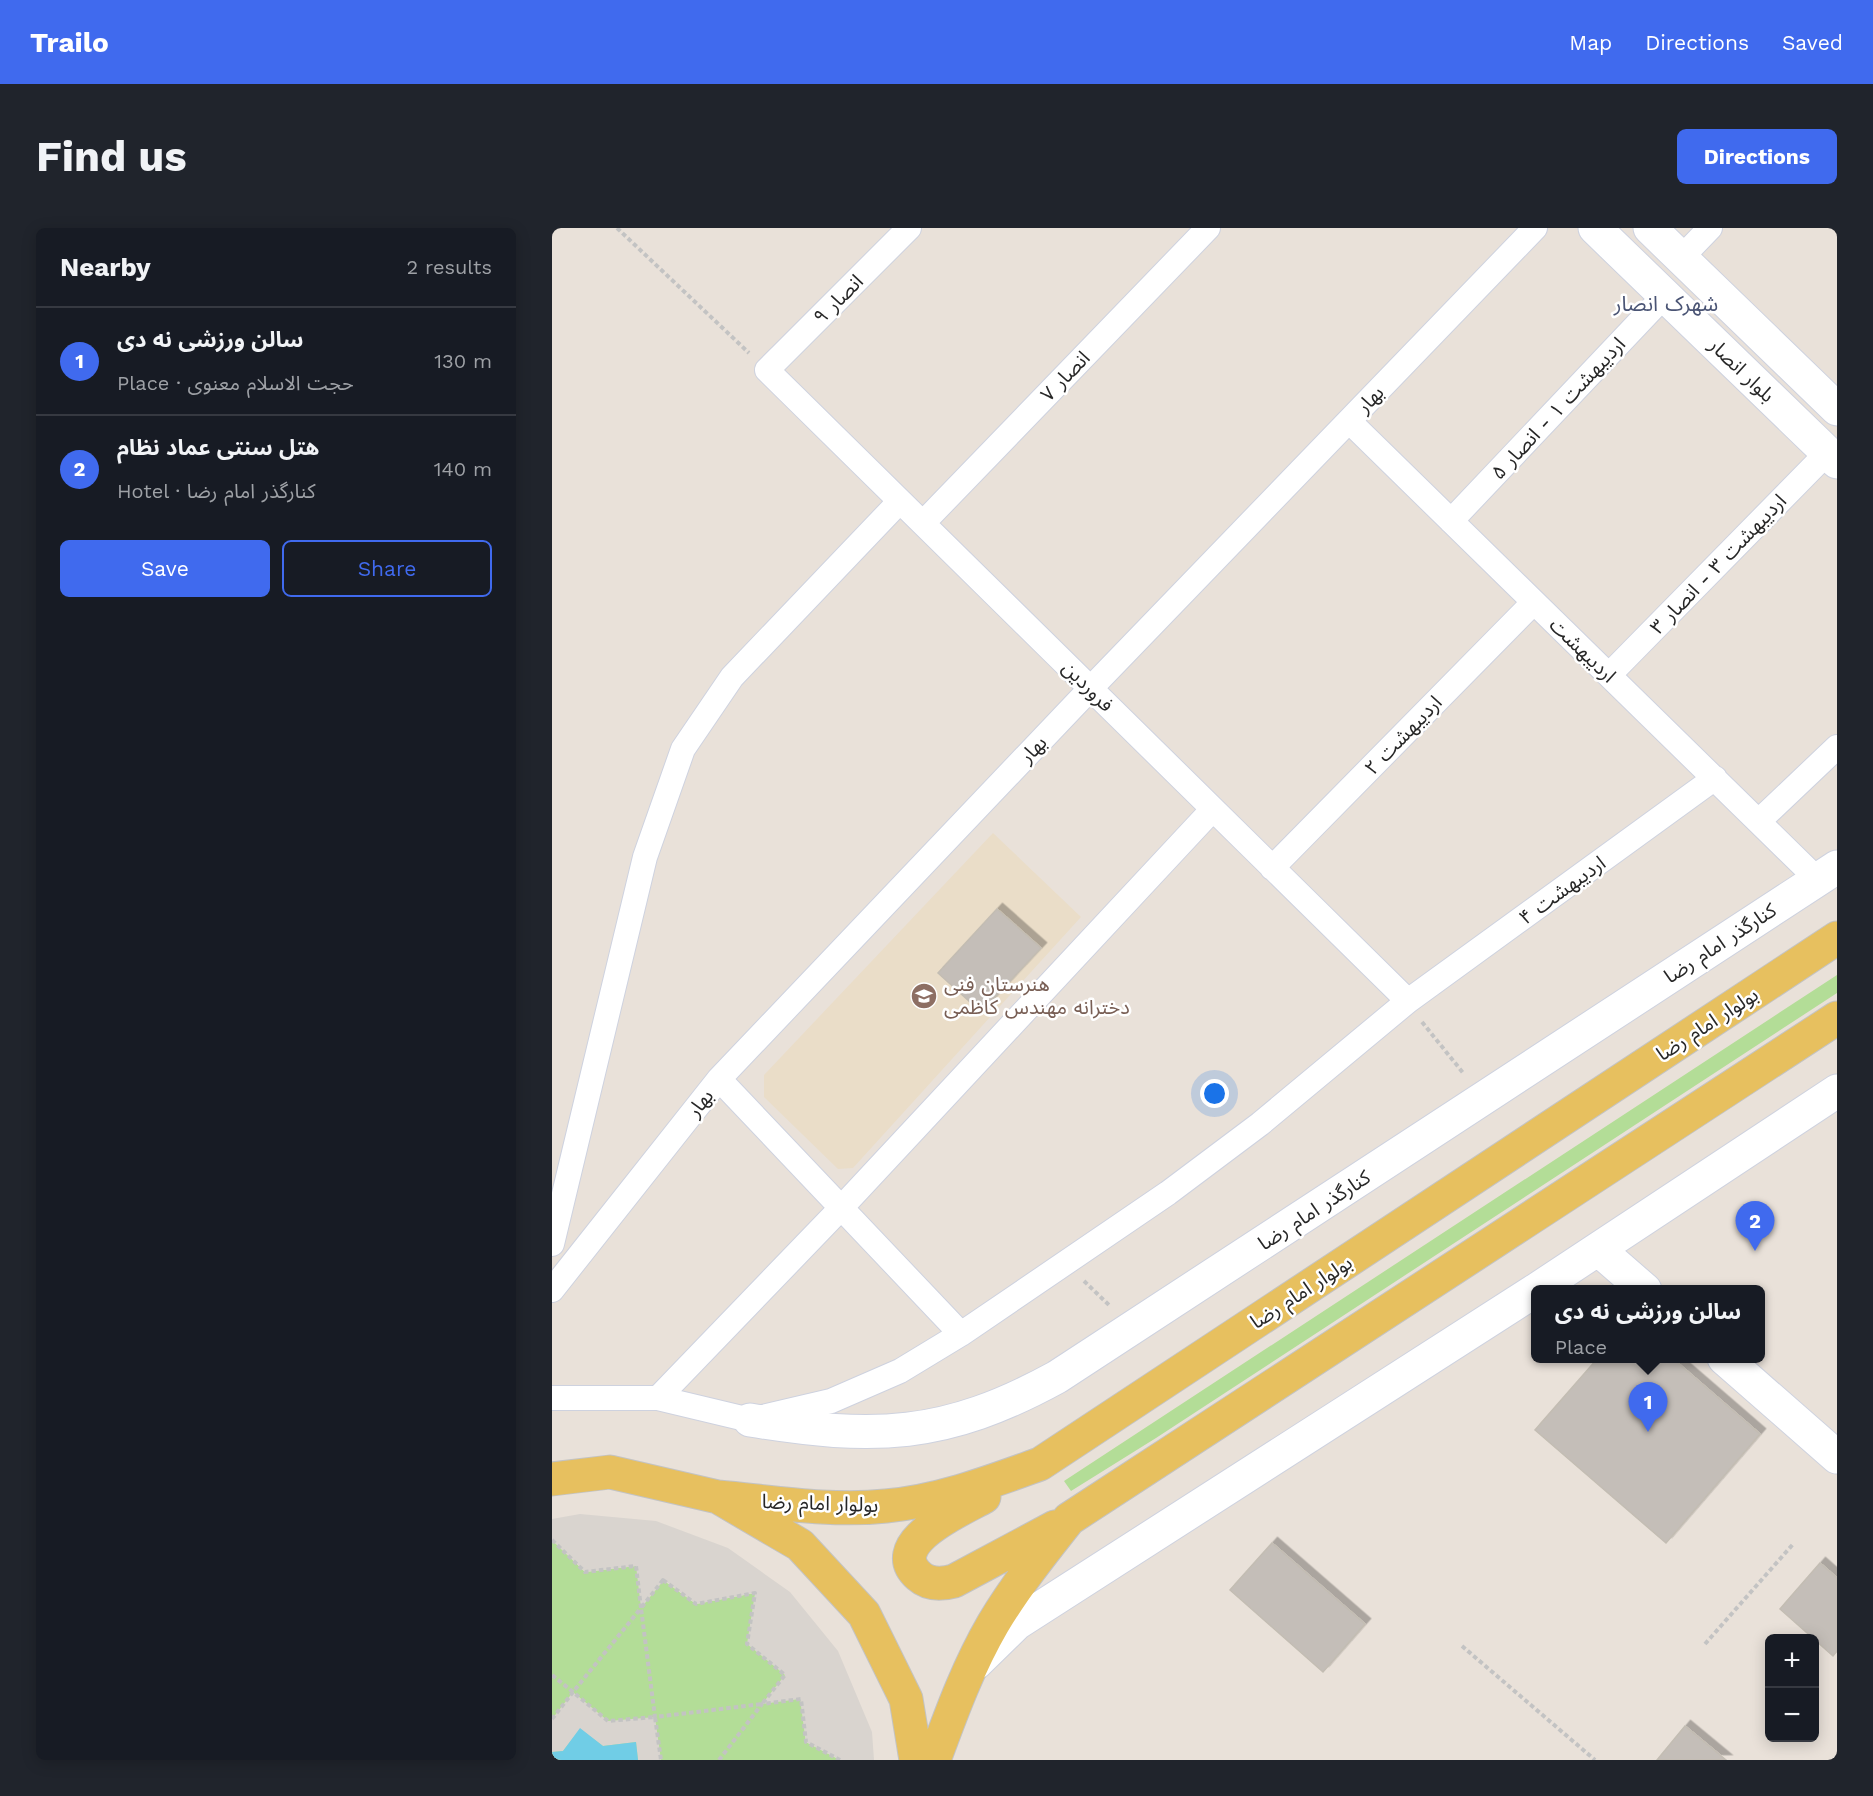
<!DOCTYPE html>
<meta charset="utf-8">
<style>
body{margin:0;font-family:"Work Sans","Noto Sans Arabic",sans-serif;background:#20242c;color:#f1f3f6}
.controls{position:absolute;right:18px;bottom:18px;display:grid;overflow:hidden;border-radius:9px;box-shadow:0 3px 15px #0003}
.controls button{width:54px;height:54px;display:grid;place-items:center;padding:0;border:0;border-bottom:2px solid #363941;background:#171b24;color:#f1f3f6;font:30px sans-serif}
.you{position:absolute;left:663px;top:866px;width:21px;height:21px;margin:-15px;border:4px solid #fff;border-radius:50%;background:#1a73e8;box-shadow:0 0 0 9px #1a73e833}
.badge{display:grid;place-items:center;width:39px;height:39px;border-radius:50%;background:#406aee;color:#fff;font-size:20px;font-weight:700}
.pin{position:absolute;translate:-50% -50px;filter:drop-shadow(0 2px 3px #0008)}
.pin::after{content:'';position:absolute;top:32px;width:21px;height:18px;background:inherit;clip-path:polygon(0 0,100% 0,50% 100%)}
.popup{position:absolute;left:979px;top:1057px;width:234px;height:78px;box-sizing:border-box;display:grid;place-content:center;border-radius:9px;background:#171b24;filter:drop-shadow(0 2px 4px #0005);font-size:20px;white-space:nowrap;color:#9ea1a6}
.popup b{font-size:22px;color:#f1f3f6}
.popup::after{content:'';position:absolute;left:50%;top:100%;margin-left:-12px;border:12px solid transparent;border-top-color:#171b24}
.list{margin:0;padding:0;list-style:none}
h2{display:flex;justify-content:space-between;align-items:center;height:78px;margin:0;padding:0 24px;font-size:26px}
h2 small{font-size:20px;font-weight:400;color:#9ea1a6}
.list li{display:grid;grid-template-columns:39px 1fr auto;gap:18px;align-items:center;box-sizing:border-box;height:108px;padding:0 24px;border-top:2px solid #363941}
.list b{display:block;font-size:22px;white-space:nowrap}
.list p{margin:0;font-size:20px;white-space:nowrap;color:#9ea1a6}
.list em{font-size:20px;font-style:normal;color:#9ea1a6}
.actions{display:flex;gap:12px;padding:18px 24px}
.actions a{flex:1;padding:14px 0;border:2px solid #406aee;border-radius:9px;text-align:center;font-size:21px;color:#406aee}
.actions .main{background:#406aee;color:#fff}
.map{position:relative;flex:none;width:1285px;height:1532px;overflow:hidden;border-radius:9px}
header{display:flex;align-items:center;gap:36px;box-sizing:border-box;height:84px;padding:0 30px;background:#406aee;color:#fff}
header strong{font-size:28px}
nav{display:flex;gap:33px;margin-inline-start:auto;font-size:21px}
.intro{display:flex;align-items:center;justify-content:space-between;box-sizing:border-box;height:144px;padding:0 36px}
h1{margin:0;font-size:42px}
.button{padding:15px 27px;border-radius:9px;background:#406aee;color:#fff;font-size:21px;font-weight:700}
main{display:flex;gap:36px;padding:0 36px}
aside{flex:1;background:#171b24;border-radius:9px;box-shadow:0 3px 15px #0003}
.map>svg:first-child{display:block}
</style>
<header>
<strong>Trailo</strong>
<nav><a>Map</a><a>Directions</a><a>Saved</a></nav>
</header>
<div class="intro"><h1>Find us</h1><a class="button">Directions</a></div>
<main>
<aside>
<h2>Nearby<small>2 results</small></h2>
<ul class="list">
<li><span class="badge">1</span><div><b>سالن ورزشی نه دی</b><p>Place · حجت الاسلام معنوی</p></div><em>130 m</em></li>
<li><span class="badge">2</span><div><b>هتل سنتی عماد نظام</b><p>Hotel · کنارگذر امام رضا</p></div><em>140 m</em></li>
</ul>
<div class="actions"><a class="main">Save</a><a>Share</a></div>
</aside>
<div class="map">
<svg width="1285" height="1532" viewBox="0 0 1285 1532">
<defs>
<filter id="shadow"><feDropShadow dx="5.5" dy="-5.5" stdDeviation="0" flood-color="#0004"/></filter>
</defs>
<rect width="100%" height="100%" fill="#e9e1d9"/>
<!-- education -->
<path fill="#eaddc8" d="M441,605L529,689L301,940L286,941L212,869V847Z"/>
<!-- green -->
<path fill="#b3dd97" d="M1285,747V765L604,1210L519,1263L512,1253Z
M0,1312L33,1344L84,1338L111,1352L144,1376L203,1365L233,1447L249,1471L254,1514L288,1532H0Z"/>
<!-- plaza -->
<path fill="#d9d4cf" d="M28,1286L104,1293L176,1320L238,1364L286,1423L320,1504L322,1532H288L254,1514L248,1471L210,1476L167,1532L210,1476L233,1447L195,1416L203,1365L144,1376L112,1352L89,1380L84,1338L33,1344L0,1312V1291Z
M21,1464L56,1493L103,1489L109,1532H86L84,1514L51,1518L28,1501L11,1523L0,1524V1491Z"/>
<!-- water -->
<path fill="#70cde6" d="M28,1500L51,1518L84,1514L86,1532H0V1524L11,1523Z"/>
<!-- building -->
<path fill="#c4beb8" stroke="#c3bdb3" stroke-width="1.5" filter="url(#shadow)" d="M445,681L489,720L429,784L386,745Z
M1046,1130H1120L1208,1206L1114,1315L983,1202Z
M720,1315L813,1396L771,1444L678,1362Z
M1268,1335L1285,1350V1423L1281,1428L1228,1381Z
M1133,1498L1174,1532H1105Z"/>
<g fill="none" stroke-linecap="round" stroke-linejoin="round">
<defs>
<path id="street" d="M357,0L215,142L856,773
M1129,30L1158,0
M797,193L1265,651
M899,293L1113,67
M371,295L656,0
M1057,447L1275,225
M1207,593L1285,519
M720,640L982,374
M167,851L409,1106
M0,1016L93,629L131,521L180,449L348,273
M0,1062L167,851L538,461L983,0
M0,1170H106L198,1192L279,1173L348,1143L409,1106L616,965L708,896L856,773L1163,550
M106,1170L290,979L661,581"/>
<path id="secondary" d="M1043,0L1285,234
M1098,0L1285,181
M1047,1022L1093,1062
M984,1062L1285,863
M1172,1130L1285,1229
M198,1192C322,1212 392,1211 505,1149L1285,639
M424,1435L465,1395L984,1062"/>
<path id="primary" d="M0,1251L58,1244L166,1269L248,1317L312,1386L354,1471L364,1532
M166,1269C221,1274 279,1284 334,1278C388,1273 438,1254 488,1236L1285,710
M432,1269C411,1281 330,1315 367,1348C377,1357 391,1356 402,1353L503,1299
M382,1532C399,1486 416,1439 441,1396C463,1359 490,1325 517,1291L1285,790"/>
</defs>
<!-- street casing -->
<use href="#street" stroke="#ced2df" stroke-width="26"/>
<!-- secondary casing -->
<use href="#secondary" stroke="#ced2df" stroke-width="35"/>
<!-- primary casing -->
<use href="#primary" stroke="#c3c3c3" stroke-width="35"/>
<!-- path -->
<path stroke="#c3c3c3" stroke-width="4" stroke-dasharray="4.5 3" stroke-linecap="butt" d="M65,0L197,125
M870,794L912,846
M532,1053L559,1079
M0,1312L33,1344L84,1338L89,1380L21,1464L0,1447
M111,1352L144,1376L203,1365L195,1416L233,1447L210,1476L103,1489L89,1380Z
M1153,1416L1242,1315
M910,1418L1043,1532
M0,1491L21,1464L56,1493L103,1489L109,1532
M167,1532L210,1476L249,1471L254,1514L288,1532"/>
<!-- street -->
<use href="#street" stroke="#fff" stroke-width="24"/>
<!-- secondary -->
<use href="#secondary" stroke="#fff" stroke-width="33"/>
<!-- primary -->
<use href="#primary" stroke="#e7c05f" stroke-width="33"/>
</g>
<!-- icons -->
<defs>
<symbol id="school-disc" viewBox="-11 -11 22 22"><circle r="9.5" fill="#8d6e63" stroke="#fff"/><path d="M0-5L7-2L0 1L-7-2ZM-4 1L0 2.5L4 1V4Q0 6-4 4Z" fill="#fff"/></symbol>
</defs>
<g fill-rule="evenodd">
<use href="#school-disc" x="357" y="753" width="30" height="30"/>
</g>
<g text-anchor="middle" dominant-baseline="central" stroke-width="5" stroke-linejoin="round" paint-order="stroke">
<!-- street labels -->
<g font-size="20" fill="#272727" stroke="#fff">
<text transform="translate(286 71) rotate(-45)">انصار ۹</text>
<text transform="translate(1190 142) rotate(44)">بلوار انصار</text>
<text transform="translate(513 148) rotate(-46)">انصار ۷</text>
<text transform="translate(818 171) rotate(-46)">بهار</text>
<text transform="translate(1006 180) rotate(-47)">اردیبهشت ۱ - انصار ۵</text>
<text transform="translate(1166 336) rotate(-46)">اردیبهشت ۳ - انصار ۳</text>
<text transform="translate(1031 422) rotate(44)">اردیبهشت</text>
<text transform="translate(536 458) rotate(45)">فروردین</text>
<text transform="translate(851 507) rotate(-46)">اردیبهشت ۲</text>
<text transform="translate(481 521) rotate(-46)">بهار</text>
<text transform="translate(1010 662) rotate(-36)">اردیبهشت ۴</text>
<text transform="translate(1168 715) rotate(-33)">کنارگذر امام رضا</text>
<text transform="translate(1155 796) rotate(-33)">بولوار امام رضا</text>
<text transform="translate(148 875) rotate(-52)">بهار</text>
<text transform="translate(762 982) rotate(-33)">کنارگذر امام رضا</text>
<text transform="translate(749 1064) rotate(-33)">بولوار امام رضا</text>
<text transform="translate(268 1275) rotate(2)">بولوار امام رضا</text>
</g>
<!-- education labels -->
<g font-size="20" fill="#785e54" stroke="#fff" text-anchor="start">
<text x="392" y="756">هنرستان فنی<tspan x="392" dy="23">دخترانه مهندس کاظمی</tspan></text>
</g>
<!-- neighbourhood labels -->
<g font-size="21" fill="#4a5474" stroke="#fff">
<text x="1114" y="75">شهرک انصار</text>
</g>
</g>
</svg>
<div class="controls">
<button>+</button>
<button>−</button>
</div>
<div class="you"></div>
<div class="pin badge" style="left:1096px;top:1204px">1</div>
<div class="popup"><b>سالن ورزشی نه دی</b>Place</div>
<div class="pin badge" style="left:1203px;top:1023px">2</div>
</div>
</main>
